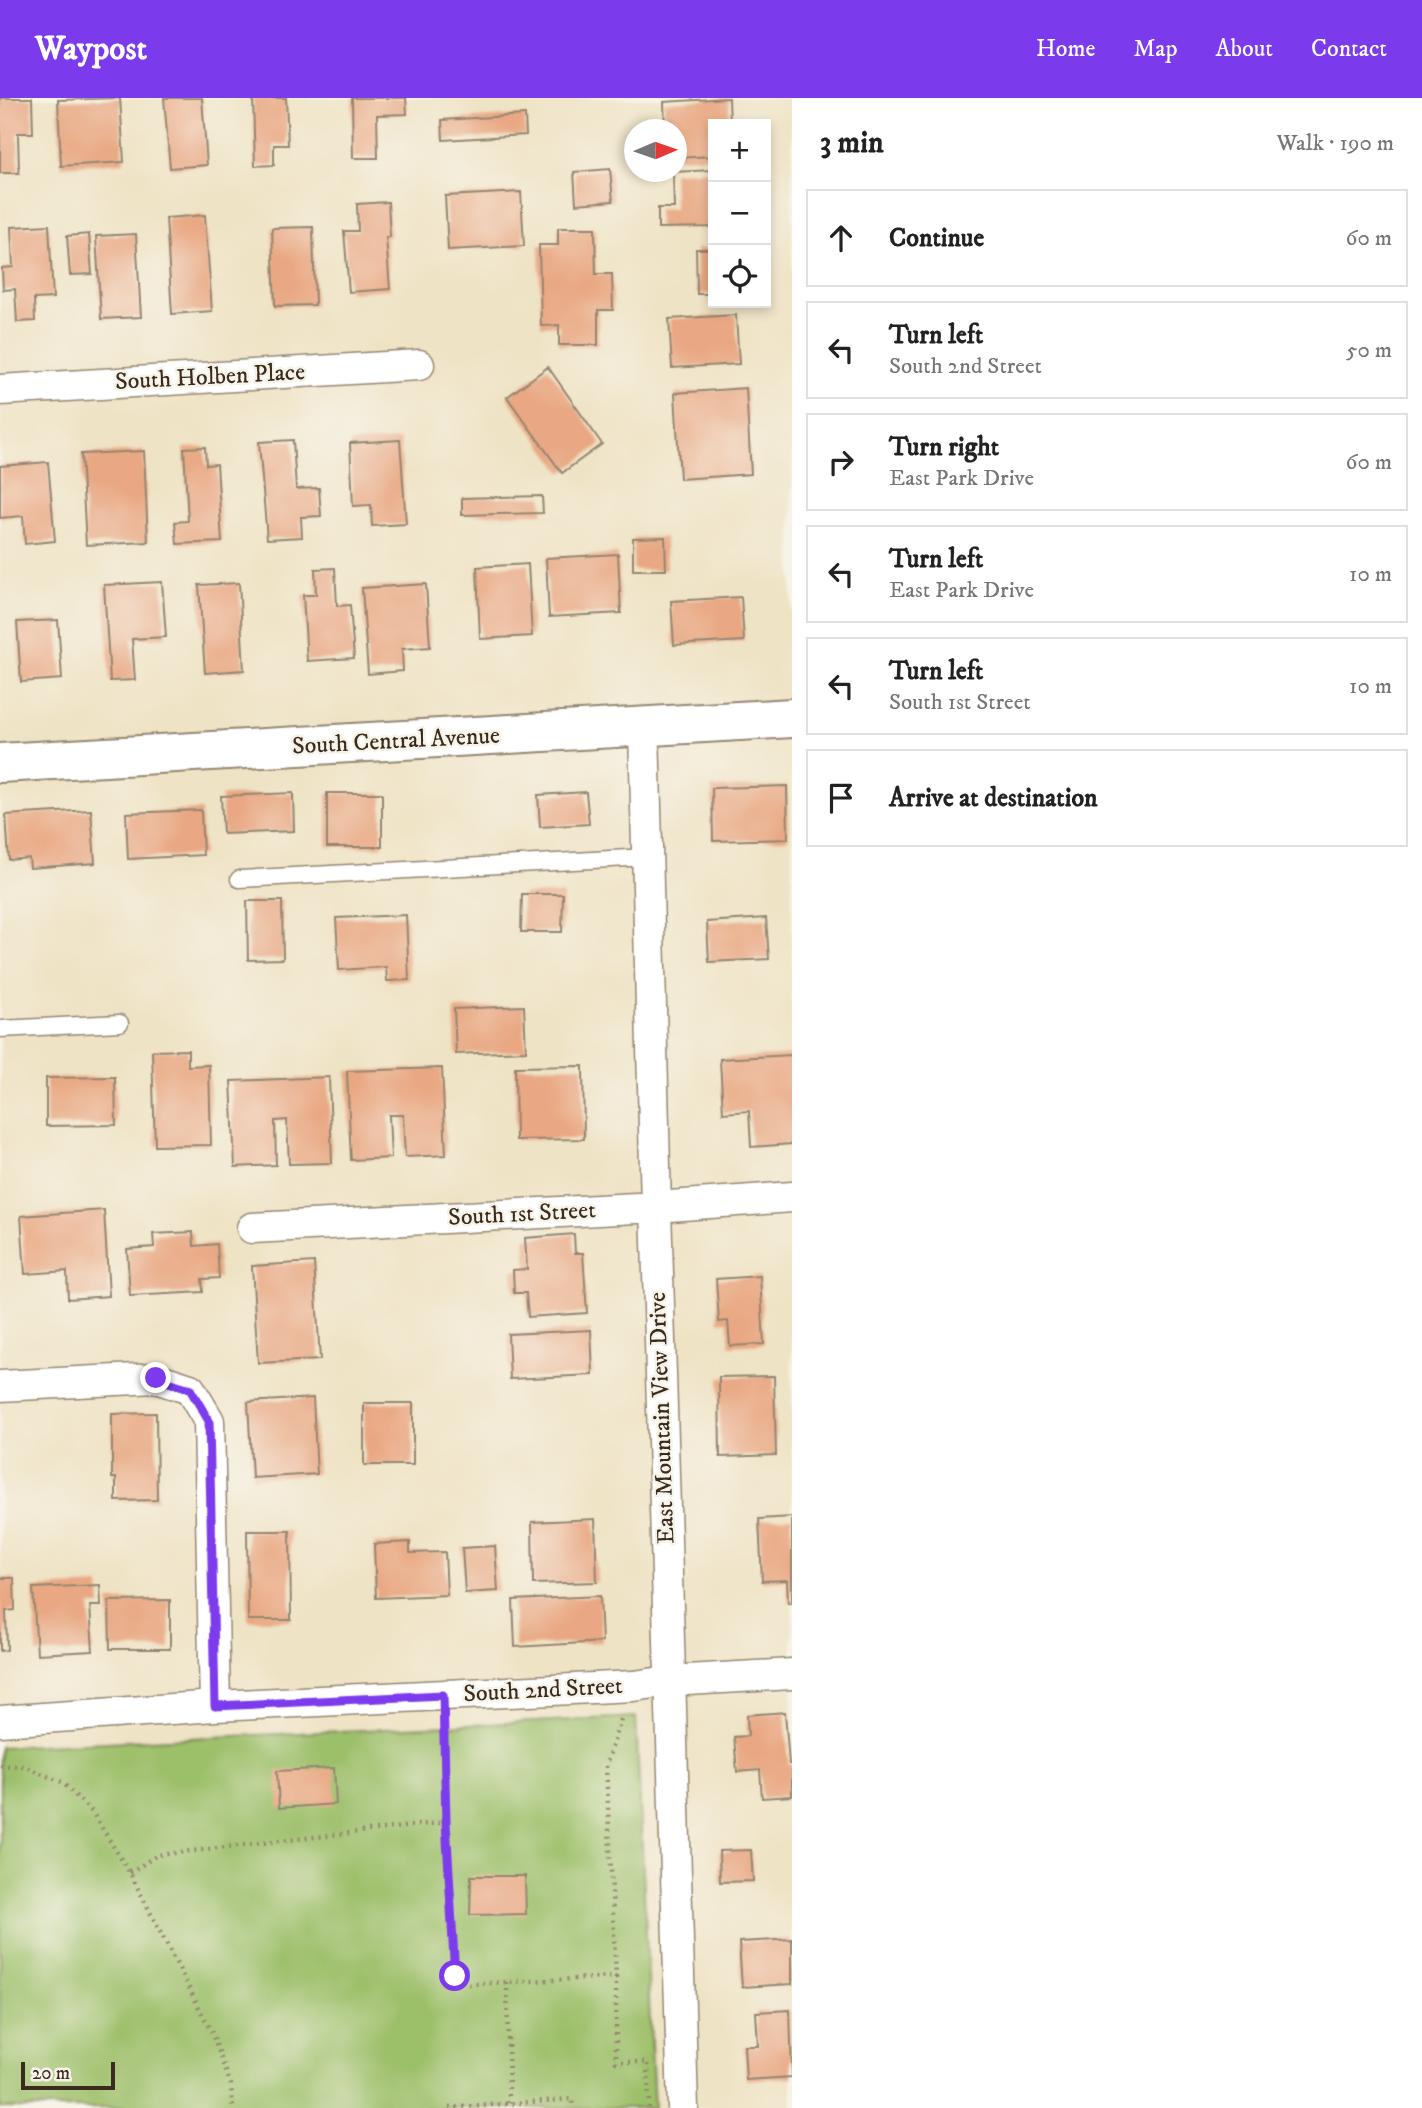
<!DOCTYPE html>
<meta charset="utf-8">
<style>
body{margin:0;font-family:"IM FELL DW Pica",serif;background:#f6f6f6;color:#222}
.controls{position:absolute;right:21px;top:21px;display:grid;overflow:hidden;border-radius:0px;box-shadow:0 4px 10px #0003}
.controls button{width:63px;height:63px;display:grid;place-items:center;padding:0;border:0;border-bottom:2px solid #e0e0e0;background:#fff;color:#222;font:35px sans-serif}
.compass{position:absolute;left:624px;top:21px;width:63px;height:63px;border-radius:50%;background:#fff;box-shadow:0 4px 10px #0003;rotate:88deg}
.scale{position:absolute;left:21px;bottom:18px;width:94px;box-sizing:border-box;padding-left:7px;border:4px solid #3b2a1e;border-top:0;font-size:19px;line-height:24px;white-space:nowrap;color:#3b2a1e;-webkit-text-stroke:5px #f7f3e8;paint-order:stroke}
.stop{position:absolute;width:21px;height:21px;margin:-16px;border:5px solid #7c3aed;border-radius:50%;background:#fff}
.stop.end{background:#7c3aed;border-color:#fff;box-shadow:0 2px 7px #0008}
.list{margin:0;padding:0;list-style:none}
h2{display:flex;justify-content:space-between;align-items:center;height:91px;margin:0;padding:0 28px;font-size:30px}
h2 small{font-size:23px;font-weight:400;color:#767676}
.list li{display:grid;grid-template-columns:46px 1fr auto;gap:21px;align-items:center;box-sizing:border-box;height:98px;margin:0 14px 14px;padding:0 14px;border:2px solid #e0e0e0;border-radius:0px}
.list b{display:block;font-size:26px;white-space:nowrap}
.list p{margin:0;font-size:23px;white-space:nowrap;color:#767676}
.list em{font-size:23px;font-style:normal;color:#767676}
.icon{flex:none;width:38px;height:38px;fill:none;stroke:currentColor;stroke-width:2;stroke-linecap:round;stroke-linejoin:round}
.map{position:relative;flex:none;width:792px;height:2010px;overflow:hidden}
header{display:flex;align-items:center;gap:42px;box-sizing:border-box;height:98px;padding:0 35px;background:#7c3aed;color:#fff}
header strong{font-size:33px}
nav{display:flex;gap:38px;margin-inline-start:auto;font-size:24px}
main{display:flex}
aside{flex:1;background:#fff}
.map>svg:first-child{display:block}
</style>
<header>
<strong>Waypost</strong>
<nav><a>Home</a><a>Map</a><a>About</a><a>Contact</a></nav>
</header>
<main>
<div class="map">
<svg width="792" height="2010" viewBox="0 0 792 2010">
<rect width="100%" height="100%" fill="#f7f3e8"/>
<filter id="ink" filterUnits="userSpaceOnUse"><feTurbulence type="fractalNoise" baseFrequency=".0143" numOctaves="2"/><feDisplacementMap in="SourceGraphic" scale="14" xChannelSelector="R" yChannelSelector="G"/><feConvolveMatrix kernelMatrix="1 2 1 2 8 2 1 2 1" color-interpolation-filters="sRGB"/></filter>
<filter id="wash" filterUnits="userSpaceOnUse"><feTurbulence type="fractalNoise" baseFrequency=".00686" numOctaves="4" result="noise"/><feDisplacementMap in="SourceGraphic" scale="28" xChannelSelector="R" yChannelSelector="G"/><feGaussianBlur stdDeviation="1.57" result="paint"/><feColorMatrix in="noise" values="0 0 0 0 0 0 0 0 0 0 0 0 0 0 0 0 0 1.4 0 .05"/><feComposite in="paint" operator="in"/></filter>
<g filter="url(#wash)">
<rect width="100%" height="100%" fill="#efe3c5"/>
<!-- green -->
<path fill="#9cbf69" stroke="#6c7444" stroke-width="2" d="M636,1619L654,2010H0V1649Z"/>
<g id="blocks">
<!-- building -->
<path fill="#e9a883" d="M0,0H32L33,35H18L19,75H0Z
M120,0L124,64L61,68L58,2Z
M164,0H202L207,67L170,70Z
M253,0H286L288,47H274V67L255,68Z
M352,0H406L407,16L377,17L378,60H353Z
M729,0L730,26H713V58L676,60V32H665L664,4Z
M525,17L526,37L443,42L442,22Z
M610,71L613,103L576,106L574,74Z
M713,72V129L658,130V110H674L673,74Z
M521,94L524,148L448,152L445,98Z
M388,104L390,139H386L390,191L349,194L344,133H358L357,106Z
M205,117L212,213L172,216L166,120Z
M49,127L53,200L34,201L35,223L17,224L15,191L3,192L2,170L13,169L11,129Z
M313,129L315,207L275,208L272,130Z
M558,130H595L596,176H612L613,212H598V247H559V227L541,228L539,147H558Z
M89,136L92,176L70,177L67,138Z
M136,136L141,219L101,221L96,138Z
M696,151H713V196H697Z
M736,217L739,266L672,270L669,221Z
M548,269L602,346L562,375L507,299Z
M746,290L751,376L680,381L675,295Z
M293,342L296,391L319,390L321,418L301,419L302,439L267,441L259,344Z
M400,342L406,426L372,428L371,407L353,408L350,345Z
M205,349L206,367L217,366L222,444L177,446L175,424L188,423L184,350Z
M144,353L148,444L86,447L81,356Z
M48,364L55,443L25,446L23,418L0,420V368Z
M542,398L543,415L462,417V400Z
M665,439L666,472H633V440Z
M618,456L621,515L549,519L546,460Z
M528,466L532,538L480,541L477,469Z
M335,470L337,508L350,507L354,560L307,563L303,497H316L315,471Z
M162,484L166,539L132,541L135,582L110,583L104,487Z
M239,485L244,572L205,575L199,487Z
M426,486L430,549L402,551L403,573L368,576L362,490Z
M741,499L744,543L674,547L671,503Z
M58,522L62,581L21,584L17,524Z
M787,688L788,741L713,743L712,690Z
M586,694L589,726L540,729L538,697Z
M293,695L294,733L223,736L221,698Z
M327,695H382V749H327Z
M91,712L95,765L30,770L29,760L9,762L6,717Z
M201,712L203,757L128,761L126,715Z
M522,796H563L562,834H521Z
M247,803H282L283,861L248,862Z
M406,817L409,882L387,883L386,869L339,872L336,820Z
M766,820L769,861L709,864L707,824Z
M524,908L526,953L456,956L454,911Z
M188,952V968L209,967L211,1047L155,1048L152,953Z
M792,957V1046L751,1049L749,1013L723,1015L720,961Z
M583,968L584,1041L516,1042L515,969Z
M442,970L446,1057L405,1059L403,1017H389L391,1060L351,1062L347,973Z
M115,979L116,1027L46,1028V980Z
M329,979L332,1065L289,1066L287,1022L275,1023L276,1067L235,1069L231,983Z
M104,1112L109,1198L68,1201L67,1173L25,1176L21,1118Z
M193,1134L194,1148L217,1146L219,1180L202,1181L203,1194L130,1198L127,1151L154,1149L153,1136Z
M574,1136L575,1155H583L587,1215L528,1219L526,1195H514L513,1172L527,1171L525,1140Z
M314,1164L320,1262L258,1265L252,1168Z
M760,1178L764,1246L730,1248L728,1223L719,1224L716,1181Z
M591,1232L593,1277L510,1281L508,1236Z
M774,1278L776,1357L720,1359L719,1279Z
M313,1300L317,1376L252,1380L248,1304Z
M364,1305H413V1367H364Z
M156,1315L157,1402L116,1403V1380H112V1316Z
M792,1419V1505H788L787,1482L762,1483L759,1421Z
M595,1421L597,1484L533,1486L532,1424Z
M247,1433H290L291,1522H248Z
M410,1444V1455L445,1454L447,1497L376,1500L374,1446Z
M495,1448L498,1493L465,1495L462,1450Z
M0,1480H14L15,1512L6,1513L7,1552L0,1553Z
M100,1487L101,1508H90L93,1553L37,1556L33,1490Z
M600,1498L602,1544L515,1549L513,1502Z
M170,1502V1551H110L109,1503Z
M785,1614L789,1666H792V1698L762,1700L760,1672L737,1674L734,1639L748,1638L747,1617Z
M334,1670L336,1706L279,1710L277,1673Z
M751,1752L753,1783L720,1784L719,1753Z
M471,1778H525L526,1816L470,1817Z
M792,1841V1886L742,1889L739,1844Z
M790,1912L792,1979L746,1982L744,1948H758L756,1914Z"/>
</g>
</g>
<g filter="url(#ink)">
<use href="#blocks" fill-opacity="0" stroke="#958672" stroke-width="2"/>
<g fill="none" stroke-linecap="round" stroke-linejoin="round">
<defs>
<path id="service" d="M239,781L647,759
M0,931L120,925"/>
<path id="minor" d="M0,292L419,267
M644,629L656,1109L683,2010
M252,1130L656,1109L792,1099
M0,1288L156,1280L190,1291L209,1323L215,1608
M0,1623L215,1608L634,1588L669,1583L792,1576"/>
<path id="tertiary" d="M0,665L792,620"/>
</defs>
<!-- service casing -->
<use href="#service" stroke="#958672" stroke-width="19"/>
<!-- minor casing -->
<use href="#minor" stroke="#958672" stroke-width="33"/>
<!-- tertiary casing -->
<use href="#tertiary" stroke="#958672" stroke-width="42"/>
<!-- path -->
<path stroke="#958672" stroke-width="4.5" stroke-dasharray="2 5" stroke-linecap="butt" d="M444,1628L446,1724L455,1878L469,1886L616,1879L606,1667L622,1618
M0,1667L23,1668L62,1684L92,1714L130,1775L212,1935L231,1987L233,2010
M130,1775L157,1757L446,1724
M616,1879V1964H648L649,2010
M507,1884L509,2005
M449,2010L572,2001L573,2010"/>
<!-- service -->
<use href="#service" stroke="#fff" stroke-width="16"/>
<!-- minor -->
<use href="#minor" stroke="#fff" stroke-width="30"/>
<!-- tertiary -->
<use href="#tertiary" stroke="#fff" stroke-width="38"/>
</g>
</g>
<g fill="none" stroke-linecap="round" stroke-linejoin="round" filter="url(#ink)">
<!-- route -->
<path stroke="#7c3aed" stroke-width="9" d="M156,1280L190,1291L209,1323L215,1608L443,1597L446,1724L455,1878"/>
</g>
<g text-anchor="middle" dominant-baseline="central" stroke-width="5" stroke-linejoin="round" paint-order="stroke">
<!-- street labels -->
<g font-size="24" fill="#3b2a1e" stroke="#f7f3e8">
<text transform="translate(210 279) rotate(-3)">South Holben Place</text>
<text transform="translate(396 643) rotate(-3)">South Central Avenue</text>
<text transform="translate(522 1116) rotate(-3)">South 1st Street</text>
<text transform="translate(662 1320) rotate(-92)">East Mountain View Drive</text>
<text transform="translate(543 1592) rotate(-3)">South 2nd Street</text>
</g>
</g>
</svg>
<div class="controls">
<button>+</button>
<button>−</button>
<button><svg class="icon" aria-label="locate" viewBox="0 0 24 24"><circle cx="12" cy="12" r="6"/><path d="M12 2v4M12 18v4M2 12h4M18 12h4"/></svg></button>
</div>
<svg class="compass" viewBox="-18 -18 36 36"><path d="M0-13l5 13h-10z" fill="#e53935"/><path d="M0 13l5-13h-10z" fill="#767676"/></svg>
<div class="scale">20 m</div>
<div class="stop" style="left:455px;top:1878px"></div>
<div class="stop end" style="left:156px;top:1280px"></div>
</div>
<aside>
<h2>3 min<small>Walk · 190 m</small></h2>
<ul class="list">
<li><svg class="icon" aria-label="ahead" viewBox="0 0 24 24"><path d="M12 20V5M6 11l6-6 6 6"/></svg><div><b>Continue</b></div><em>60 m</em></li>
<li><svg class="icon" aria-label="left" viewBox="0 0 24 24"><path d="M17 20v-9H6M10 6l-5 5 5 5"/></svg><div><b>Turn left</b><p>South 2nd Street</p></div><em>50 m</em></li>
<li><svg class="icon" aria-label="right" viewBox="0 0 24 24"><path d="M7 20v-9h11M14 6l5 5-5 5"/></svg><div><b>Turn right</b><p>East Park Drive</p></div><em>60 m</em></li>
<li><svg class="icon" aria-label="left" viewBox="0 0 24 24"><path d="M17 20v-9H6M10 6l-5 5 5 5"/></svg><div><b>Turn left</b><p>East Park Drive</p></div><em>10 m</em></li>
<li><svg class="icon" aria-label="left" viewBox="0 0 24 24"><path d="M17 20v-9H6M10 6l-5 5 5 5"/></svg><div><b>Turn left</b><p>South 1st Street</p></div><em>10 m</em></li>
<li><svg class="icon" aria-label="arrive" viewBox="0 0 24 24"><path d="M6 21V4h12l-3 4 3 4H6"/></svg><div><b>Arrive at destination</b></div></li>
</ul>
</aside>
</main>
